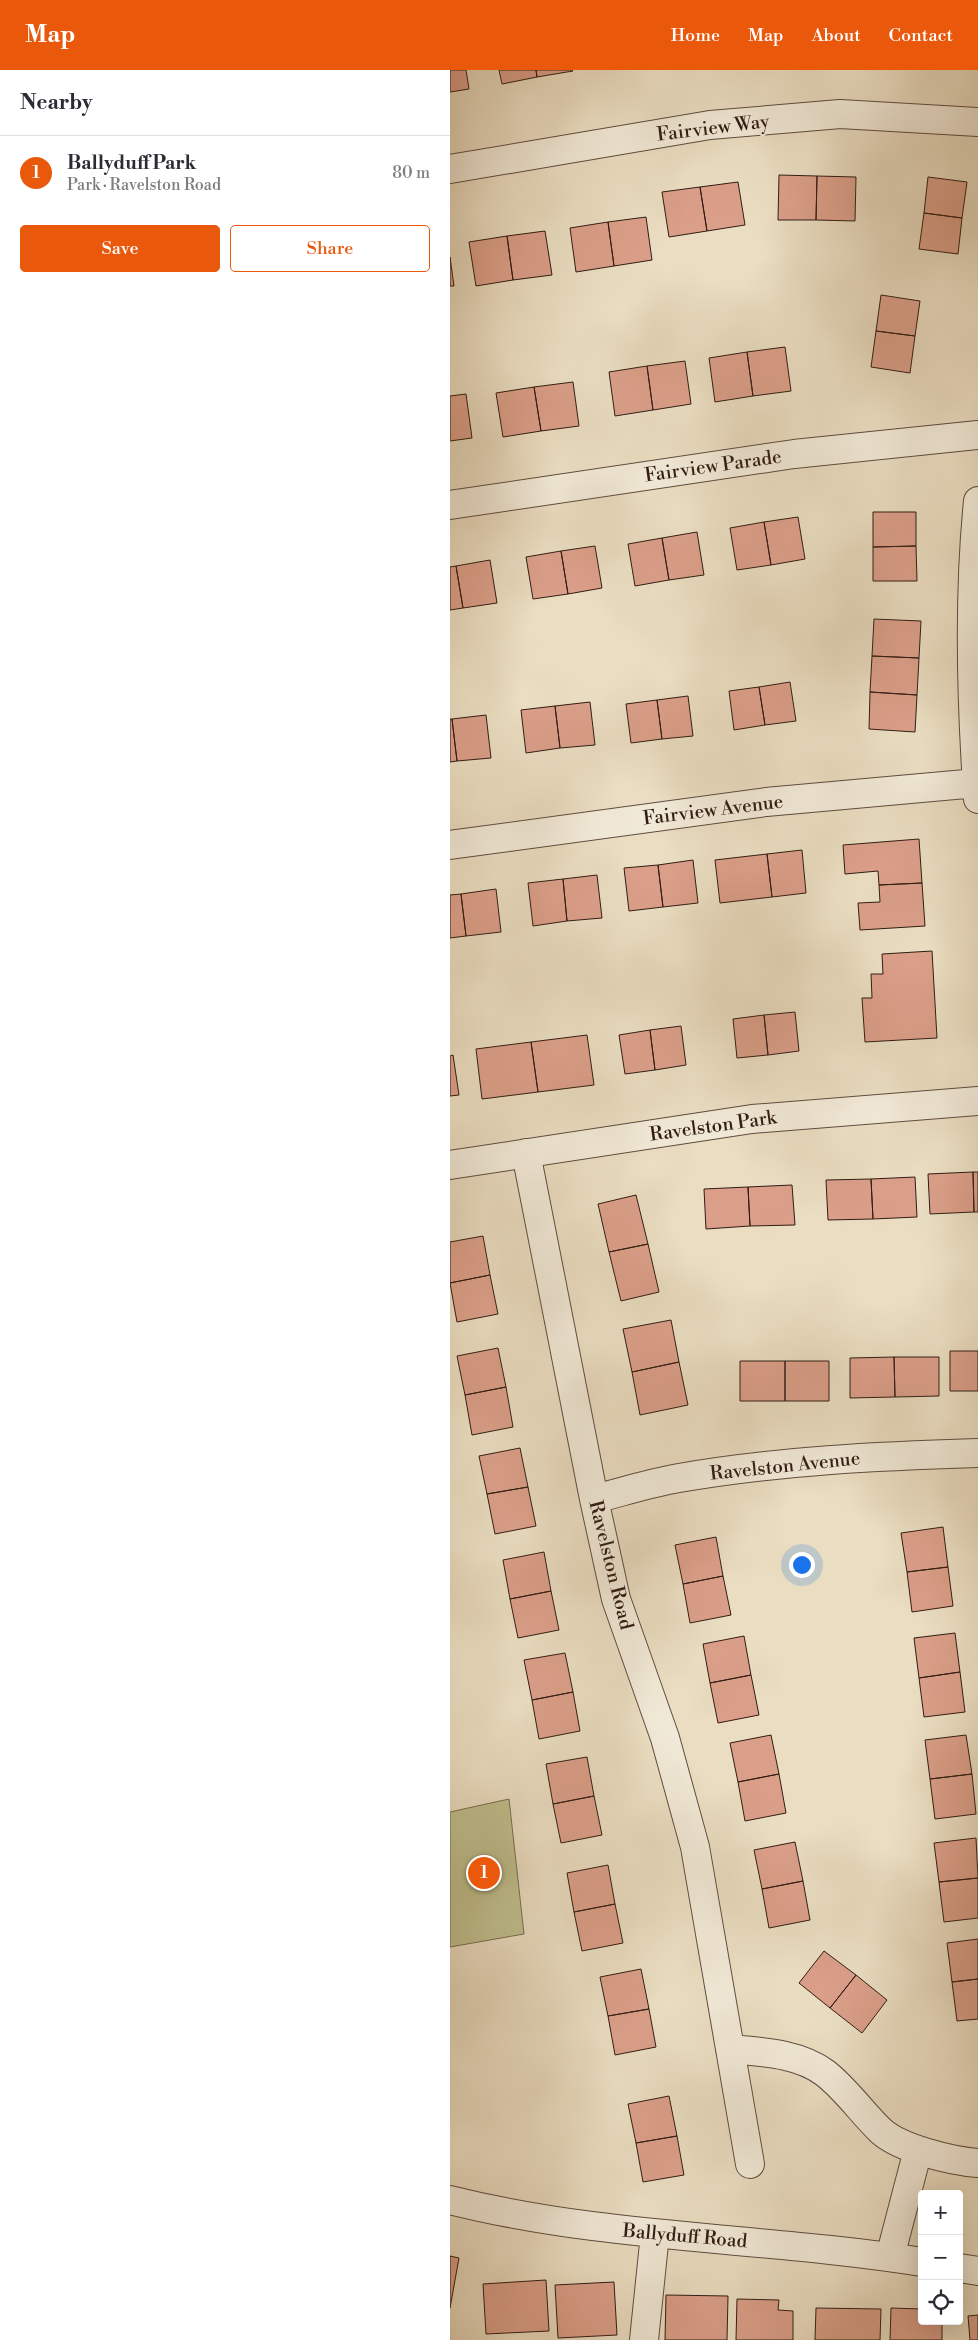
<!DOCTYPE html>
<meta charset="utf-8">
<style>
body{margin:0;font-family:"Libre Bodoni",serif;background:#f2f2f3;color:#2b2b33}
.controls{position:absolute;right:15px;bottom:15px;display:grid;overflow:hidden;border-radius:5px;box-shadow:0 5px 20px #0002}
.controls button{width:45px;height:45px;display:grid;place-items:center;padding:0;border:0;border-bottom:1px solid #e1e1e2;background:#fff;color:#2b2b33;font:25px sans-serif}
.you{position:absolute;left:351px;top:1494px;width:18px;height:18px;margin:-12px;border:4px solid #fff;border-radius:50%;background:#1a73e8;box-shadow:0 0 0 8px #1a73e833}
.badge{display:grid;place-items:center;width:32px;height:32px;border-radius:50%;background:#ea580c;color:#fff;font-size:16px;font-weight:700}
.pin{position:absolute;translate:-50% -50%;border:2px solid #fff;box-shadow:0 1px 5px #0006}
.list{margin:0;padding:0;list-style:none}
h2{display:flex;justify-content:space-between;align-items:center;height:65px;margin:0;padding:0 20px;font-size:21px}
h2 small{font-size:16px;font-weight:400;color:#7c7c81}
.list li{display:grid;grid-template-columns:32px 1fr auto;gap:15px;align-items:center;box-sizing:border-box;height:75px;padding:0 20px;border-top:1px solid #e1e1e2}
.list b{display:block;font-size:19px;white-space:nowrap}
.list p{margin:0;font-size:16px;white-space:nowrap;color:#7c7c81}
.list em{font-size:16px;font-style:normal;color:#7c7c81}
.actions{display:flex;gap:10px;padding:15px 20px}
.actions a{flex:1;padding:11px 0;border:1px solid #ea580c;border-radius:5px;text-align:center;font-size:18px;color:#ea580c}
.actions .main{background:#ea580c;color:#fff}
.icon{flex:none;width:28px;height:28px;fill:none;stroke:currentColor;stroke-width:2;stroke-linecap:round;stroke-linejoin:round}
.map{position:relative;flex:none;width:528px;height:2270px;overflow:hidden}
header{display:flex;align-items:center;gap:30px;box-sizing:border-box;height:70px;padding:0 25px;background:#ea580c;color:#fff}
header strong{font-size:24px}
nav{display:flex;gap:28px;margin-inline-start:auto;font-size:18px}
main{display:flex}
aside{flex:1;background:#fff}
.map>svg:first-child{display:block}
</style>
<header>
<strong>Map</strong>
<nav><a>Home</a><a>Map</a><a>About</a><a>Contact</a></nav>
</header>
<main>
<aside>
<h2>Nearby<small></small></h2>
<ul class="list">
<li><span class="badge">1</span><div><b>Ballyduff Park</b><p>Park · Ravelston Road</p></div><em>80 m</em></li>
</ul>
<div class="actions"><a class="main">Save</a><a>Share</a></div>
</aside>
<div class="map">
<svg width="528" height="2270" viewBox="0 0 528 2270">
<rect width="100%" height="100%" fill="#eaddc1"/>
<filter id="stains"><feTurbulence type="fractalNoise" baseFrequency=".004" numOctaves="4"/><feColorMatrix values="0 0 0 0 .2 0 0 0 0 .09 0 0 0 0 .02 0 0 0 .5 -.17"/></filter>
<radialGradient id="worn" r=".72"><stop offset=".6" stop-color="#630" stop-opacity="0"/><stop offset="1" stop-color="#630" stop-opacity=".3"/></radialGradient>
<!-- green -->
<path fill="#bfbe8d" stroke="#786d50" d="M59,1729L74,1864L0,1877V1742Z"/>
<!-- building -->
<path fill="#db9f89" stroke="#311c14" d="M0,0H16L19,19L0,22Z
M49,0H86L87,7L52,14Z
M86,0H122L123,1L87,7Z
M329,105L367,106L366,150H328Z
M367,106L406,107L405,151L366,150Z
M478,107L517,112L512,148L474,143Z
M288,112L295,155L257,161L250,117Z
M250,117L257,161L219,167L212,122Z
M474,143L512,148L508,184L469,179Z
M196,147L202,190L164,196L158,152Z
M158,152L164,196L126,202L120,158Z
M95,161L102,205L63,210L57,166Z
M57,166L63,210L26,216L19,172Z
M0,187L4,216H0Z
M431,225L470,231L465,266L426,261Z
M426,261L465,266L460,303L421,297Z
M335,277L341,321L303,326L297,282Z
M297,282L303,326L265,332L259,288Z
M235,291L241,334L203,340L197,296Z
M197,296L203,340L165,346L159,302Z
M123,312L129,356L91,361L84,317Z
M84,317L91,361L53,367L46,323Z
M16,324L22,368L0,371V326Z
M423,442H466V476L423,477Z
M348,447L355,489L321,495L314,452Z
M314,452L321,495L287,500L280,458Z
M247,462L254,505L219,510L212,468Z
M212,468L219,510L185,516L178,474Z
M145,476L152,518L118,524L111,481Z
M466,476L467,511H423V477Z
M111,481L118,524L83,529L76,487Z
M40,490L47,533L13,538L6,496Z
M6,496L13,538L0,540V497Z
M424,549L471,551L469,588L422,586Z
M422,586L469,588L467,625L420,622Z
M340,612L346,651L315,655L309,617Z
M309,617L315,655L284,660L279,621Z
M420,622L467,625L465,662L419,659Z
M238,626L243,666L212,669L207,630Z
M207,630L212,669L181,673L176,634Z
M140,632L145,675L110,678L105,636Z
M105,636L110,678L76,683L71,640Z
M36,645L41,688L7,691L2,649Z
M0,649H2L7,691L0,692Z
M469,769L472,813L429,815L428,801L395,804L393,775Z
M352,780L356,823L322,827L317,784Z
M317,784L322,827L270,833L265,790Z
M243,790L248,833L213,837L208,795Z
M208,795L213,837L179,841L174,798Z
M147,805L152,848L117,851L113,809Z
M113,809L117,851L83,856L78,813Z
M472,813L475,856L410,860L408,833L430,832L429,815Z
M46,819L51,862L16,866L11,824Z
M11,824L16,866L0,868V825Z
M482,881L487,968L415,972L412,928H422L421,904H433L432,884Z
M345,942L349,981L318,985L314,945Z
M314,945L318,985L287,988L283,949Z
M231,956L236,995L205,1000L200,960Z
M200,960L205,1000L175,1004L169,965Z
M137,965L144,1015L88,1022L81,972Z
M81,972L88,1022L32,1029L26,979Z
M3,985L9,1025L0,1026V986Z
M523,1102H528V1142H524Z
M523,1102L524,1142L480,1144L478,1104Z
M465,1107L467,1147L423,1149L421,1109Z
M421,1109L423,1149L378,1150L376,1110Z
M342,1115L345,1155L300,1156L298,1117Z
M298,1117L300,1156L256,1159L254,1119Z
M186,1125L198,1174L159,1182L148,1134Z
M33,1166L40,1205L0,1213V1172Z
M198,1174L209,1222L171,1231L159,1182Z
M40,1205L48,1244L7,1252L0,1213Z
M221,1250L229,1292L182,1302L173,1259Z
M48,1278L56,1317L15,1325L7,1286Z
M500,1281H528V1321H500Z
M444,1287H489V1326L445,1327Z
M444,1287L445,1327L400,1328V1288Z
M290,1291H335V1331H290Z
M335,1291H379V1331H335Z
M229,1292L238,1335L190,1345L182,1302Z
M56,1317L63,1357L22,1365L15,1325Z
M70,1378L78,1417L37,1424L29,1386Z
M78,1417L86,1456L45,1464L37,1424Z
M493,1457L498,1497L457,1502L451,1463Z
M266,1467L273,1506L233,1514L225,1475Z
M94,1482L101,1521L60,1529L53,1490Z
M498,1497L503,1536L462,1542L457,1502Z
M273,1506L281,1545L240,1553L233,1514Z
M101,1521L109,1560L68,1568L60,1529Z
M505,1563L510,1602L469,1608L464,1568Z
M294,1566L301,1605L260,1613L253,1574Z
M115,1583L123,1622L82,1630L74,1590Z
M510,1602L515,1642L474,1647L469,1608Z
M301,1605L309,1645L268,1653L260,1613Z
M123,1622L130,1661L89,1669L82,1630Z
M321,1665L329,1704L288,1712L280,1673Z
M516,1665L522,1704L480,1709L475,1670Z
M137,1687L144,1726L103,1734L96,1694Z
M329,1704L336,1743L295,1751L288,1712Z
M522,1704L526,1744L485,1749L480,1709Z
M144,1726L152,1765L111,1773L103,1734Z
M526,1768L528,1808L489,1812L484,1773Z
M345,1772L353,1811L312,1819L304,1780Z
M158,1795L165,1834L124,1842L117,1803Z
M528,1808V1848L494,1852L489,1812Z
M353,1811L360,1850L319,1858L312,1819Z
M165,1834L173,1873L132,1881L124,1842Z
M528,1869V1909L502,1912L497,1873Z
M374,1881L406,1905L380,1938L349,1913Z
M191,1899L199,1939L158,1946L150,1907Z
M406,1905L437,1930L412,1963L380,1938Z
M528,1909V1949L507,1951L502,1912Z
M199,1939L206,1977L165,1985L158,1946Z
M219,2026L227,2066L186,2073L178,2034Z
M227,2066L234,2105L193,2112L186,2073Z
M0,2186L9,2188L0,2238Z
M96,2210L99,2261L36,2264L33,2214Z
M164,2212L167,2265L108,2268L105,2215Z
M216,2225L278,2226L277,2270H215Z
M287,2229L329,2230L328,2240L343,2241V2270H286Z
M366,2238L431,2239L430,2270H365Z
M441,2238L472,2239V2251L492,2254V2270H440Z
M528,2245V2270H520L518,2246Z"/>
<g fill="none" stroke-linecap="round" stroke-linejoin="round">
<defs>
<path id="minor" d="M0,99L260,55L390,44L528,52
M528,431C518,530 521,630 528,729
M0,435L344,384L528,365
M0,775L316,732L527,713
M76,1083L144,1429L166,1529L215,1668L245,1777L300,2094
M0,1095L302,1049L528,1031
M144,1429C172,1422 200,1413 229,1408C327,1391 428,1386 528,1383
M280,1979C311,1982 349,1983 375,2003C396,2019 412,2043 431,2061C451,2079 502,2091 528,2093
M0,2130C155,2169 315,2167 472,2192
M440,2187L468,2080
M509,2198L528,2201
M194,2270L205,2164"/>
</defs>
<!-- minor casing -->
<use href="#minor" stroke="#5f4c3f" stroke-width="30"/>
<!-- minor -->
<use href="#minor" stroke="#f1e9d7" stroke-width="28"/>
</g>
<g text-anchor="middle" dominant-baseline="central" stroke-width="4" stroke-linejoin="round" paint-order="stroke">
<!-- street labels -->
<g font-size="19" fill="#311c14" stroke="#f1e9d7">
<text transform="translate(263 58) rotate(-7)">Fairview Way</text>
<text transform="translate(263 396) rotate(-8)">Fairview Parade</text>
<text transform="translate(263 740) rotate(-7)">Fairview Avenue</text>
<text transform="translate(263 1056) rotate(-8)">Ravelston Park</text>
<text transform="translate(335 1396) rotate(-6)">Ravelston Avenue</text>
<text transform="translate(161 1495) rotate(76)">Ravelston Road</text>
<text transform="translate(235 2166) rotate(5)">Ballyduff Road</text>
</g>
</g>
<rect width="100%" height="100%" filter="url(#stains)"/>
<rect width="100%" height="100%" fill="url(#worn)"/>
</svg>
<div class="controls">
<button>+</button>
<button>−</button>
<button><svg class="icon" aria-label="locate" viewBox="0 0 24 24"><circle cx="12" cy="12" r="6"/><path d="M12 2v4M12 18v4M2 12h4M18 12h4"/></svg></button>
</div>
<div class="you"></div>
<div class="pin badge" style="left:34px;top:1803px">1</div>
</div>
</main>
